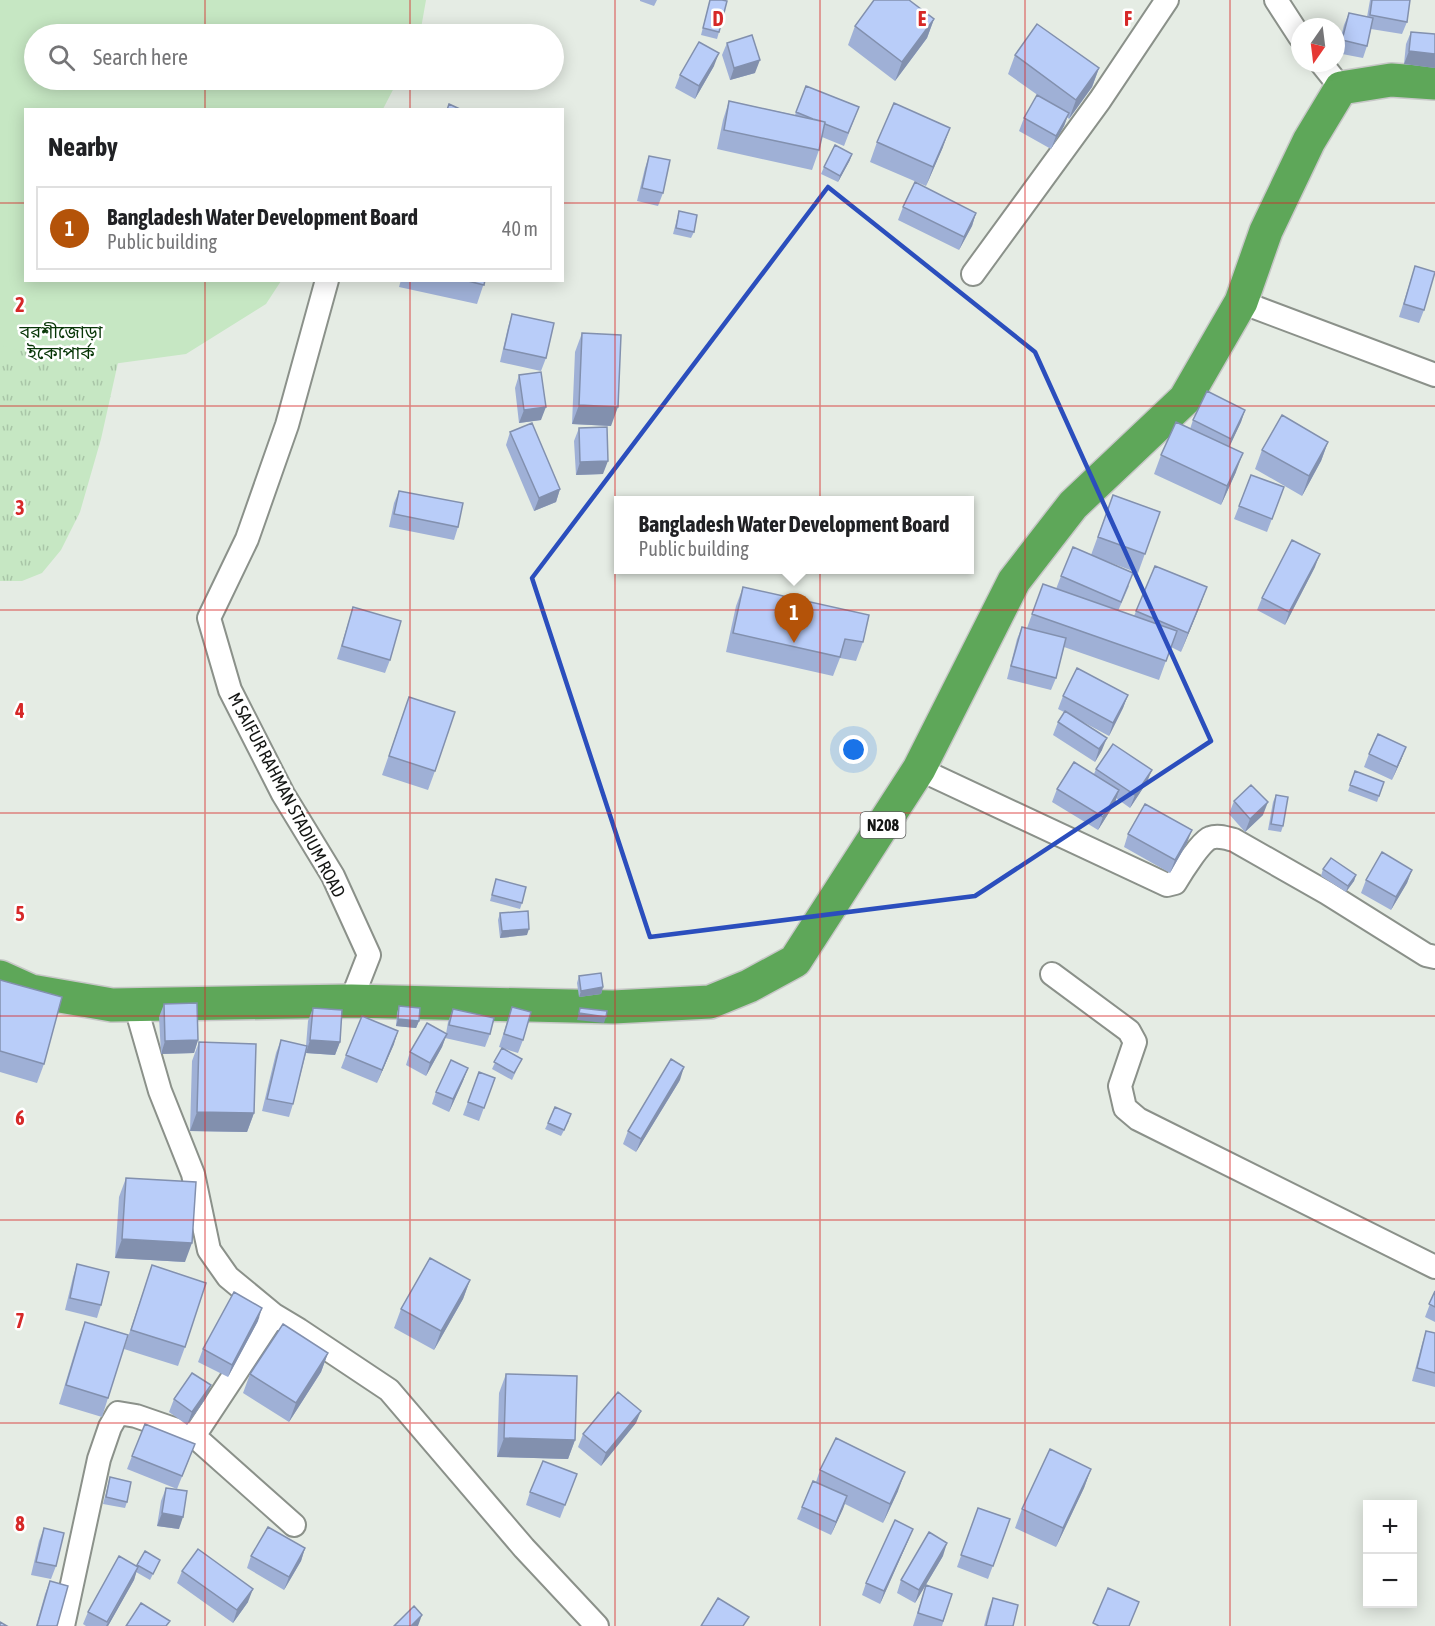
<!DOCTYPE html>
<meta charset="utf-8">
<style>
body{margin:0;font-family:"Asap Condensed","Noto Sans Bengali",sans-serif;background:#f6f6f6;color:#202124}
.controls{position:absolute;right:18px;bottom:18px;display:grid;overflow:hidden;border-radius:0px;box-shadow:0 3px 15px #0003}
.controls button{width:54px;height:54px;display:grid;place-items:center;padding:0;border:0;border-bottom:2px solid #e0e0e0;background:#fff;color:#202124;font:30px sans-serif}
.compass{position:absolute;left:1291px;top:18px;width:54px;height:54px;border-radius:50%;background:#fff;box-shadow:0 3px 15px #0003;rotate:194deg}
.you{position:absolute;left:854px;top:750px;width:21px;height:21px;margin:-15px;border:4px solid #fff;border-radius:50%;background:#1a73e8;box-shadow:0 0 0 9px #1a73e833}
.badge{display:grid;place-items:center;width:39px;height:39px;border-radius:50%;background:#b45309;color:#fff;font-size:20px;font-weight:700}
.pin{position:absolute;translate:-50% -50px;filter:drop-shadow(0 2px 3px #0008)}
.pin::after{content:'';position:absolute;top:32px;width:21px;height:18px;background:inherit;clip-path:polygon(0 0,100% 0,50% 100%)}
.popup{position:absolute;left:614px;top:496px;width:360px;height:78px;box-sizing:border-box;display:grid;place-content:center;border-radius:0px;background:#fff;filter:drop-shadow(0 2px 4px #0005);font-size:20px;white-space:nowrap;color:#757577}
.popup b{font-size:22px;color:#202124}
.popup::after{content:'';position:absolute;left:50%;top:100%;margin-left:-12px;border:12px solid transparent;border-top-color:#fff}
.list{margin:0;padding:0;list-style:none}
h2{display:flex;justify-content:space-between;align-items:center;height:78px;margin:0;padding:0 24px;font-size:26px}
h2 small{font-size:20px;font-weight:400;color:#757577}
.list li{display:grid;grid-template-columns:39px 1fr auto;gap:18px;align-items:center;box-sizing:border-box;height:84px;margin:0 12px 12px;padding:0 12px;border:2px solid #e0e0e0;border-radius:0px}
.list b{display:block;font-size:22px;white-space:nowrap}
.list p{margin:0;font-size:20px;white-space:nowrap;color:#757577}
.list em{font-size:20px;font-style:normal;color:#757577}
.icon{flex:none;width:33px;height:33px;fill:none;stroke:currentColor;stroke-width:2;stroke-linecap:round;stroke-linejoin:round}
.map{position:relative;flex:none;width:1435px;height:1626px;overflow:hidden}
.search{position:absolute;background:#fff;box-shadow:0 3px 15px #0003;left:24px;top:24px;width:540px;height:66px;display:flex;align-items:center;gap:15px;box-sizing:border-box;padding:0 21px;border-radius:33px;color:#757577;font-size:22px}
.panel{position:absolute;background:#fff;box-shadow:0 3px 15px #0003;left:24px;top:108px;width:540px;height:174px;border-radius:0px}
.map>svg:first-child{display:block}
</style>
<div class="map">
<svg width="1435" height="1626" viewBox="0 0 1435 1626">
<defs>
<pattern id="park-tufts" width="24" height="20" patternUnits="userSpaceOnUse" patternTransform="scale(1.5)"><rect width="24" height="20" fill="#c6e7c3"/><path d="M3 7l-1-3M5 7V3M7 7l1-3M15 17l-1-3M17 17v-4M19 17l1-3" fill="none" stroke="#a9c5a7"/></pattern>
</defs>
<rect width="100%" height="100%" fill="#e5ece4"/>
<!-- park -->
<path fill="url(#park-tufts)" d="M0,0L34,34V80L26,110V280L121,349L101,439L80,512L61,550L42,573L22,581H0Z"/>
<!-- pitch -->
<path fill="#c6e7c3" d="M0,0H426L420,34H34V80H398L383,109L26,110V280L281,281L266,304L186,354L83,368L0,345Z"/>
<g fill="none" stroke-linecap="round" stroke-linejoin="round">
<defs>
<path id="street" d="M1276,0L1300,37
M1321,63L1341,88
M973,274L1100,100L1167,0
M327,280L287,425L247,539L209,618L230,690L283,794L333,876L369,955L351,1001
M1241,302L1435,375
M919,769L1167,885L1175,883C1181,873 1201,841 1210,838C1218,835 1226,838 1234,840L1327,893L1426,955L1435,957
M1052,974L1129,1031L1135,1042L1120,1086L1125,1108L1138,1119L1435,1267
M135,1004L160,1091L193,1174L209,1250L228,1277L274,1315L299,1330L389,1390L524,1548L597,1626
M194,1436L274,1315
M63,1626L99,1459L110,1427L118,1413L136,1416L194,1436L294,1525"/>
<path id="highway" d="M0,977L31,991L112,1005L351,1001L613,1007L710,1002L749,986L795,961L919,769L1014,581L1073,505L1185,399L1241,302L1266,231L1309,141L1341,88L1391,80L1435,83"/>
</defs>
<!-- street casing -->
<use href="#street" stroke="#8b918a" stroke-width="26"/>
<!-- highway casing -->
<use href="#highway" stroke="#c7c7c7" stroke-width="36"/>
<!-- street -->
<use href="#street" stroke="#fff" stroke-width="22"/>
<!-- highway -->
<use href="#highway" stroke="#5ea759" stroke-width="33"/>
</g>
<!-- wall -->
<path fill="#9fb0d6" d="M640,0H657L654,6L640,1Z
M710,0L719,32L717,39L701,35Z
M1370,0H1410L1407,22L1402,34L1371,29L1367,46L1363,58L1337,53L1344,25L1349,13L1367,17Z
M934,19L927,38L895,81L848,45L855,26Z
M1411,32L1435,34V68L1404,64L1406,44Z
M727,43L755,73L730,80L722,55Z
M1015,55L1099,68L1092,87L1069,119L1067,117L1064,126L1051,149L1019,131L1024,118L1039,96L1008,74Z
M714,66L695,99L675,88L680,75Z
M806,86L859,107L844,146L822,137L819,150L812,170L717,149L723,120L729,101L795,115Z
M877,142L943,147L926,186L870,162Z
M649,156L663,193L658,206L637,201L645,168Z
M850,160L838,182L821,174L824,167Z
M903,207L976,213L972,226L959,250L898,220Z
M679,211L694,232L691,238L673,234Z
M1415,266L1424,310L1419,323L1399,317Z
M401,280H485L477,304L399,287Z
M512,314L546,358L541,371L500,362L508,327Z
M582,333L611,426L572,424L575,352Z
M519,375L541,420L519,423L515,388Z
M1245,410L1241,422L1229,447L1236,472L1221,505L1154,474L1161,455L1190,429L1193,420Z
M579,428L603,474L576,475L574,441Z
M510,432L560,489L556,502L534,511L506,445Z
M1328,442L1321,461L1302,496L1255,469L1262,450Z
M1251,475L1284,487L1267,532L1234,519Z
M399,491L458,527L454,540L389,527L394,503Z
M1113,495L1160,512L1138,573L1106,561L1129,586L1118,611L1134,616L1155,566L1207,587L1181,652L1171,647L1159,680L1064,647L1056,678L1051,690L1007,679L1017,639L1022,627L1027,628L1043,584L1056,589L1061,576L1091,555Z
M1315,567L1285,625L1257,610L1262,598Z
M743,587L863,642L856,661L840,658L833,676L726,652L736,606Z
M353,607L390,660L385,673L337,659Z
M1128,695L1123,708L1109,736L1083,722L1102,750L1095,762L1053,735L1058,722L1064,712L1058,709L1063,696Z
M409,697L435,771L428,790L382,775Z
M1406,747L1401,760L1392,780L1364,767L1369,754Z
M1096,769L1147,782L1130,808L1116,798L1115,803L1098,830L1052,802L1057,789L1094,774Z
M1355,771L1384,782L1377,802L1348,791Z
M1276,795L1283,826L1281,832L1268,830L1273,802Z
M1234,801L1263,815L1245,832L1229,814Z
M1128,834L1187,843L1170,873L1124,847Z
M1323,869L1356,875L1354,881L1346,892L1321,876Z
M1412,870L1407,883L1391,910L1361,893L1366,880Z
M496,879L522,903L520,909L490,901Z
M500,913L527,935L500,938L498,920Z
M579,976L603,987L601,994L579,997L577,983Z
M0,980L44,1064L37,1083L0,1072Z
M164,1004L198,1040L194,1053L161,1054L159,1017Z
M399,1006L419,1021L416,1028L396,1026L397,1013Z
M512,1007L523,1040L518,1053L502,1048L519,1065L512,1080L492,1069L502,1048L499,1047Z
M313,1008L340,1042L335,1055L306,1053L293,1104L289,1117L262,1111L276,1053L281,1040L306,1046L308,1021Z
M453,1009L490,1034L485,1047L445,1038L442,1047L426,1076L406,1065L410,1052L446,1034L448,1022Z
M199,1042L254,1113L247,1132L190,1131L192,1061Z
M394,1044L377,1083L341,1068L346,1055Z
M468,1068L463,1081L449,1112L432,1104L436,1092Z
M479,1072L495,1078L479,1121L463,1115Z
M680,1080L636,1152L623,1144L628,1131Z
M569,1121L561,1136L545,1129L548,1123Z
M126,1178L185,1262L115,1258L119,1197Z
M77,1264L101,1305L97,1318L65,1310L73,1277Z
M152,1265L185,1347L178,1366L124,1349Z
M470,1280L463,1299L434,1350L394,1328L401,1309Z
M1435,1291V1322L1425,1317Z
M258,1321L228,1377L198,1362L203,1349Z
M85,1322L108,1398L102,1417L59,1404L78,1341Z
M1426,1331L1435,1333V1387L1412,1381L1422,1344Z
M328,1353L321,1372L289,1422L243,1393L250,1374Z
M506,1374L575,1440L568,1459L497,1457L499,1393Z
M206,1398L187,1425L169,1412L174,1399Z
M636,1423L601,1466L578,1447L583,1434Z
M132,1456L190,1457L177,1489L127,1469Z
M1091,1469L1084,1488L1056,1547L1015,1528L1022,1509Z
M820,1470L898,1491L883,1523L845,1504L831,1535L797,1519L802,1507L816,1482Z
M577,1474L560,1518L526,1505L530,1492Z
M110,1477L127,1502L125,1508L103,1504Z
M166,1488L179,1529L157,1526L161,1501Z
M978,1508L1010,1519L988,1579L957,1567Z
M44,1528L56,1566L51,1579L31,1575L39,1541Z
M913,1529L908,1541L880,1604L862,1595L866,1583Z
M305,1548L301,1561L284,1590L247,1568L251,1556Z
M943,1556L915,1603L897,1593L901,1580Z
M160,1560L150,1580L136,1572L134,1580L108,1626H86L83,1624L88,1612L137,1566Z
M182,1571L248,1602L233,1623L177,1583Z
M50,1581L57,1626H36L45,1594Z
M926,1585L952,1594L942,1626H913Z
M993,1598L1013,1626H984L988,1611Z"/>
<!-- shaded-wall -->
<path fill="#8290ae" d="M934,19L927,38L895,81L902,62Z
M1409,51L1435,54V68L1404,64Z
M719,53L714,66L695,99L699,86Z
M760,60L755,73L730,80L734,68Z
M1099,68L1092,87L1069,119L1076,100Z
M1069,113L1064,126L1051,149L1056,136Z
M950,128L943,147L926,186L933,167Z
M852,154L850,160L838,182L840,176Z
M976,213L972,226L959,250L964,237Z
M579,405L618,407L611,426L572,424Z
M546,407L541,420L519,423L524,410Z
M1245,410L1241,422L1227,452L1231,439Z
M1328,442L1321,461L1302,496L1309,476Z
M1243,453L1236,472L1221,505L1227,486Z
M608,461L603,474L576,475L580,462Z
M560,489L556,502L534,511L539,498Z
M1320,554L1315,567L1285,625L1289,612Z
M1207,587L1200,606L1181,652L1188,633Z
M1128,695L1123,708L1109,736L1113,723Z
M1107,738L1102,750L1095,762L1099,749Z
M1406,747L1401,760L1392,780L1397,767Z
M1152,770L1147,782L1130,808L1135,795Z
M1119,790L1115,803L1098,830L1103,817Z
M1268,802L1263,815L1245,832L1250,819Z
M1192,830L1187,843L1170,873L1175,860Z
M1412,870L1407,883L1391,910L1396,897Z
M1356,875L1354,881L1346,892L1348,886Z
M529,929L527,935L500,938L502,931Z
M603,987L601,994L579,997L581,991Z
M579,1013L606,1017L604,1023L577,1020Z
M398,1019L419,1021L416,1028L396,1026Z
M398,1031L394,1044L377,1083L382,1070Z
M447,1034L442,1047L426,1076L430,1063Z
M198,1040L194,1053L161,1054L165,1041Z
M310,1040L340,1042L335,1055L306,1053Z
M684,1067L680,1080L636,1152L641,1139Z
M468,1068L463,1081L449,1112L453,1099Z
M197,1112L254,1113L247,1132L190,1131Z
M122,1239L192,1243L185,1262L115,1258Z
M470,1280L463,1299L434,1350L441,1331Z
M262,1308L258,1321L228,1377L232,1365Z
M328,1353L321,1372L289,1422L296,1403Z
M211,1385L206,1398L187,1425L192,1412Z
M641,1411L636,1423L601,1466L606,1453Z
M504,1438L575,1440L568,1459L497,1457Z
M1091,1469L1084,1488L1056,1547L1063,1528Z
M905,1472L898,1491L883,1523L890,1504Z
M847,1496L843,1509L831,1535L836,1522Z
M162,1513L183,1517L179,1529L157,1526Z
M913,1529L908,1541L880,1604L884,1591Z
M947,1543L943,1556L915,1603L919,1590Z
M305,1548L301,1561L284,1590L289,1577Z
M138,1567L134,1580L108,1626H106Z
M253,1589L248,1602L233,1623L237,1610Z
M422,1615L418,1626H411Z"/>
<!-- building -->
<path fill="#b9cdf9" stroke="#8290ae" stroke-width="1.5" d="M710,0H722L727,1L719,32L703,28Z
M874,0H909L934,19L902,62L855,26Z
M1372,0H1410L1407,22L1370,15Z
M1349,13L1373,18L1367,46L1342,40Z
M1037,24L1099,68L1076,100L1015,55Z
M1411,32L1435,34V54L1409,51Z
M752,35L760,60L734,68L727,43Z
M699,42L719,53L699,86L680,75Z
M806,86L859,107L848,133L825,124V122L813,119L796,112Z
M1037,95L1069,113L1056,136L1024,118Z
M729,101L825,122L819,150L724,130Z
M894,103L950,128L933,167L877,142Z
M449,104L462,110H447Z
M835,145L852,154L840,176L824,167Z
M649,156L670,160L663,193L642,188Z
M915,182L976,213L964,237L903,207Z
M679,211L697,215L694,232L676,228Z
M1415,266L1435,272L1424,310L1404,304Z
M464,280H485L484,285Z
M512,314L554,323L546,358L504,349Z
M582,333L621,335L618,407L579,405Z
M541,372L546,407L524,410L519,375Z
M1207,391L1245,410L1231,439L1193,420Z
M1282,415L1328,442L1309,476L1262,450Z
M1176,422L1243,453L1227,486L1161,455Z
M532,423L560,489L539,498L510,432Z
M607,427L608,461L580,462L579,428Z
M1251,475L1284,487L1272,519L1239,506Z
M399,491L463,503L458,527L394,514Z
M1113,495L1160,512L1145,554L1098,537Z
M1292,540L1320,554L1289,612L1262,598Z
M1073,547L1133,573L1121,602L1061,576Z
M1155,566L1207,587L1188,633L1136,611Z
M1043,584L1177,631L1166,661L1032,614Z
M743,587L869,615L863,642L845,639L840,657L733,633Z
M353,607L401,621L390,660L342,646Z
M1022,627L1066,638L1056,678L1011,666Z
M1077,668L1128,695L1113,723L1063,696Z
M409,697L455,712L435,771L389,756Z
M1065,711L1107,738L1099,749L1058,722Z
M1378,734L1406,747L1397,767L1369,754Z
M1113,744L1152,770L1135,795L1096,769Z
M1074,762L1119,790L1103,817L1057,789Z
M1355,771L1384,782L1379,796L1350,785Z
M1251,785L1268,802L1250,819L1234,801Z
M1276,795L1288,797L1283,826L1271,824Z
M1145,804L1192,830L1175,860L1128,834Z
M1382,852L1412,870L1396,897L1366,880Z
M1331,858L1356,875L1348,886L1323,869Z
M496,879L526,887L522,903L492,895Z
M528,911L529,929L502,931L500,913Z
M601,973L603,987L581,991L579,976Z
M0,980L62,997L44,1064L0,1051Z
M197,1003L198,1040L165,1041L164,1004Z
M399,1006L420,1008L419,1021L398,1019Z
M512,1007L531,1012L523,1040L504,1034Z
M313,1008L342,1010L340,1042L310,1040Z
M580,1008L607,1011L606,1017L579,1013Z
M453,1009L494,1018L490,1034L449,1025Z
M362,1016L398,1031L382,1070L346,1055Z
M427,1023L447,1034L430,1063L410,1052Z
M281,1040L307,1046L293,1104L267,1099Z
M199,1042L256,1044L254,1113L197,1112Z
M502,1048L522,1059L514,1073L494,1062Z
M671,1059L684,1067L641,1139L628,1131Z
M451,1060L468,1068L453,1099L436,1092Z
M479,1072L495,1078L484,1108L468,1102Z
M555,1107L571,1114L564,1130L548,1123Z
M126,1178L196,1182L192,1243L122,1239Z
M430,1258L470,1280L441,1331L401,1309Z
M77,1264L109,1272L101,1305L70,1298Z
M152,1265L206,1283L185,1347L131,1330Z
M1435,1291V1307L1429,1304Z
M234,1292L262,1308L232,1365L203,1349Z
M85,1322L128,1335L108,1398L66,1385Z
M283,1324L328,1353L296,1403L250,1374Z
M1426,1331L1435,1333V1373L1417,1368Z
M192,1373L211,1385L192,1412L174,1399Z
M506,1374L577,1376L575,1440L504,1438Z
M618,1392L641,1411L606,1453L583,1434Z
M145,1424L195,1444L182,1476L132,1456Z
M836,1438L905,1472L890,1504L820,1470Z
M1050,1449L1091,1469L1063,1528L1022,1509Z
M543,1461L577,1474L565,1505L530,1492Z
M110,1477L131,1482L127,1502L106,1497Z
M813,1481L847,1496L836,1522L802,1507Z
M166,1488L187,1491L183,1517L162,1513Z
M978,1508L1010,1519L993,1566L961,1555Z
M895,1520L913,1529L884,1591L866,1583Z
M268,1527L305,1548L289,1577L251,1556Z
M44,1528L64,1533L56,1566L36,1562Z
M929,1532L947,1543L919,1590L901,1580Z
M198,1549L253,1589L237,1610L182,1571Z
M145,1551L160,1560L153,1574L137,1565Z
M119,1556L138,1567L107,1622L88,1612Z
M50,1581L68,1586L57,1626H37Z
M926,1585L952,1594L943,1621L918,1613Z
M1108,1588L1139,1602L1129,1626H1099L1093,1623Z
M718,1598L749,1617L743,1626H701Z
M993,1598L1018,1605L1013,1626H986Z
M141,1603L170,1621L166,1626H126Z
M414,1606L422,1615L411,1626H394Z
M0,1622L7,1626H0Z"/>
<!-- marked area -->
<path fill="none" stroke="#2b4ebd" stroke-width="4.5" stroke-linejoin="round" d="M828,187L1035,352L1211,741L975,896L650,937L532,578Z"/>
<!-- grid -->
<path fill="none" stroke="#d62828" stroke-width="1.5" stroke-opacity="0.55" d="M205,0V34M410,0V34M615,0V1626M820,0V1626M1025,0V1626M1230,0V1626M205,80V110M410,80V110M0,203H26M562,203H1435M205,280V1626M410,280V1626M0,406H1435M0,610H1435M0,813H1435M0,1016H1435M0,1220H1435M0,1423H1435"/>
<g text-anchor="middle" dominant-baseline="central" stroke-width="5" stroke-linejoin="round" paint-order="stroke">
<!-- shield labels -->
<rect fill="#fff" stroke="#5b5d5b" stroke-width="1.5" x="860.5" y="812" width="45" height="26" rx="4.5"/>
<g font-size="16" font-weight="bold" fill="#151715">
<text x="883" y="825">N208</text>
</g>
<!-- park labels -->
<g font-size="18" fill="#083607" stroke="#fff">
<text x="61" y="331">বরশীজোড়া<tspan x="61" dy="21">ইকোপার্ক</tspan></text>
</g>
<!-- street labels -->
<g font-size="18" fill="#151715" stroke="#fff">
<text transform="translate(287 795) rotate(62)">M SAIFUR RAHMAN STADIUM ROAD</text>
</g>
</g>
<g font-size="20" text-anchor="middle" font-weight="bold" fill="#d62828" stroke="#fff" stroke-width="5" stroke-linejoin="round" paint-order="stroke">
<text x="718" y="26">D</text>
<text x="922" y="26">E</text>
<text x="1128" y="26">F</text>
<text x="20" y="312">2</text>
<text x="20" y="515">3</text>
<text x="20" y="718">4</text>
<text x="20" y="921">5</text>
<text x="20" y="1125">6</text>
<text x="20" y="1328">7</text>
<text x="20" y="1531">8</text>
</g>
</svg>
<div class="controls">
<button>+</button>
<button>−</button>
</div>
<svg class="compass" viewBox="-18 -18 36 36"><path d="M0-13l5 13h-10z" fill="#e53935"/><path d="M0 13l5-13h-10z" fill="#757577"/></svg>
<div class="you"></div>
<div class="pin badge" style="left:794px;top:643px">1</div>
<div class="popup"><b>Bangladesh Water Development Board</b>Public building</div>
<div class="search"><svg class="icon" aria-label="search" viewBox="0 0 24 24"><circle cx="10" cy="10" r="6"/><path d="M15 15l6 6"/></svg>Search here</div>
<section class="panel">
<h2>Nearby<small></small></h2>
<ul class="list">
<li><span class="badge">1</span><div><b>Bangladesh Water Development Board</b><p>Public building</p></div><em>40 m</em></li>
</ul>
</section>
</div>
